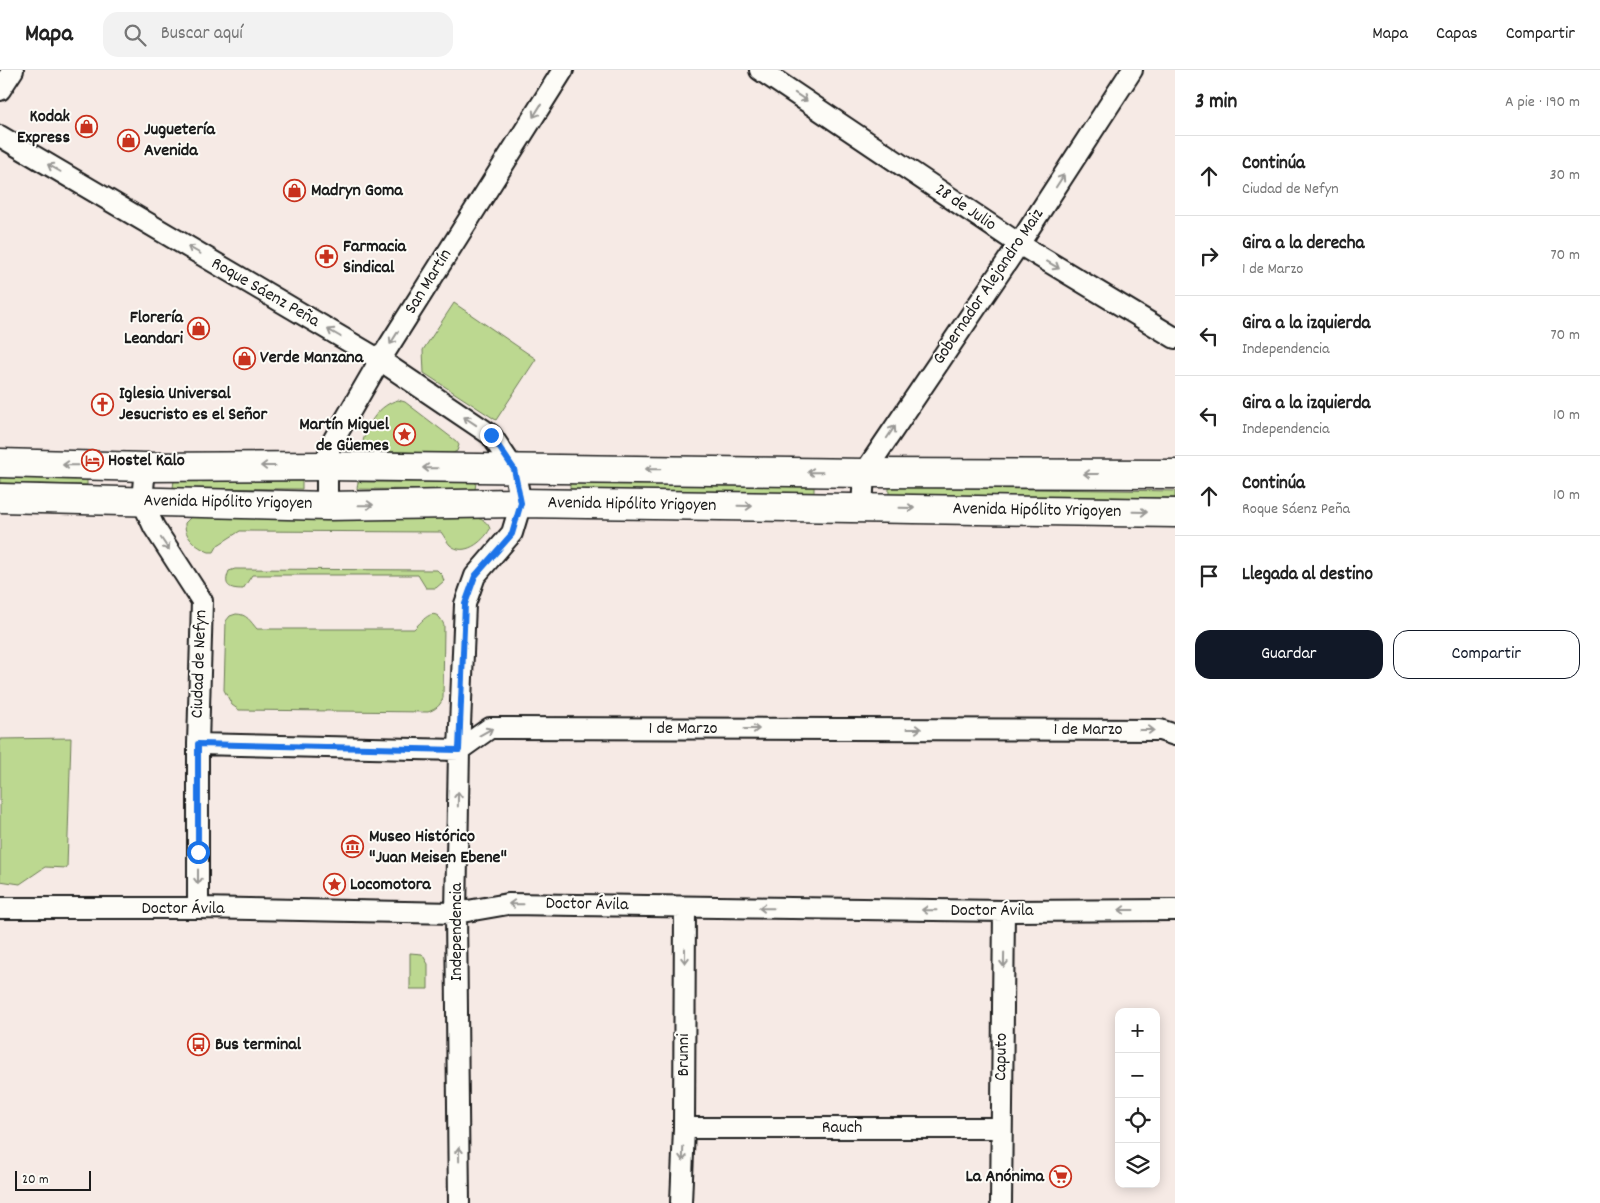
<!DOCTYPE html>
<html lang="es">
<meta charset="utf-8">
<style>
body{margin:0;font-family:Dekko,sans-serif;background:#f2f2f2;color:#222}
.controls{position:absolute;right:15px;bottom:15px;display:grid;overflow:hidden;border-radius:10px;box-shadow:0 2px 12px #0003}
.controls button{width:45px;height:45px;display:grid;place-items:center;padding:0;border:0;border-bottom:1px solid #e0e0e0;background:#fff;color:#222;font:25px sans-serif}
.scale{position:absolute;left:15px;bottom:12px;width:76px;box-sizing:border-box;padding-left:5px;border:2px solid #1c1c1c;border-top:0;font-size:14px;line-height:18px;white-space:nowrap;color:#1c1c1c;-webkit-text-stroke:4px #fdfcf7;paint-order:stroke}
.stop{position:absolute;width:15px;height:15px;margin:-11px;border:4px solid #1a73e8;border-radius:50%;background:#fff}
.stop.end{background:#1a73e8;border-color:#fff;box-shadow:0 1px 5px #0008}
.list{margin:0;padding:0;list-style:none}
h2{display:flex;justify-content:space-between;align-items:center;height:65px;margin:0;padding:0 20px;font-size:21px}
h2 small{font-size:16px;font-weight:400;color:#767676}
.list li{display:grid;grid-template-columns:32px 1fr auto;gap:15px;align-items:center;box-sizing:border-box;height:80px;padding:0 20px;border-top:1px solid #e0e0e0}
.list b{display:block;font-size:19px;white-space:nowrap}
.list p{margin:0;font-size:16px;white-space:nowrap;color:#767676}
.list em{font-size:16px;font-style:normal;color:#767676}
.actions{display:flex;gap:10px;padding:15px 20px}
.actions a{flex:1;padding:11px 0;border:1px solid #111827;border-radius:15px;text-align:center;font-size:18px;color:#111827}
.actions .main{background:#111827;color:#fff}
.icon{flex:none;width:28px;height:28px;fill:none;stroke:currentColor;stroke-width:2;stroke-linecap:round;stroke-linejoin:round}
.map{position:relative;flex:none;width:1175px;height:1133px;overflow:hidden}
header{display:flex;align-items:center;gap:30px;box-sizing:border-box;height:70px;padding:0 25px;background:#fff;border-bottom:1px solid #e0e0e0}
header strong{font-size:24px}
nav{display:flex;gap:28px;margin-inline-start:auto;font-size:18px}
.search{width:350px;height:45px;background:#f2f2f2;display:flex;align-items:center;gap:12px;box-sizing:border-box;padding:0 18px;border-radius:15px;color:#767676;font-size:19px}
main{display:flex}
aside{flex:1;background:#fff}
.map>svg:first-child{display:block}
</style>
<header>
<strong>Mapa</strong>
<div class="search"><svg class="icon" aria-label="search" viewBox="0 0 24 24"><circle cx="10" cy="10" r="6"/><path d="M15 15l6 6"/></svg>Buscar aquí</div>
<nav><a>Mapa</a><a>Capas</a><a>Compartir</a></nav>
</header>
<main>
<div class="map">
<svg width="1175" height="1133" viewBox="0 0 1175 1133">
<rect width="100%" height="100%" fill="#f6eae5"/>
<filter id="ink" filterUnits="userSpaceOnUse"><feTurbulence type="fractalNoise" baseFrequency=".02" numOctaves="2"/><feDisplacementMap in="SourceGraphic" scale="10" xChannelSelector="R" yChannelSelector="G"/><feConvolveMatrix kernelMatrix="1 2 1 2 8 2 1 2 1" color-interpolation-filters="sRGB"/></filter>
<g filter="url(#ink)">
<!-- green -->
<path fill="#bcd890" stroke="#6c7a56" d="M454,233L536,289L496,350L424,303L423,280Z
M398,330L405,332L456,371L459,375L457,381L451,384L375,381L367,378L363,371C368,353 379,335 398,330Z
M0,405L87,407V415L0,413Z
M174,410L302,411V419L173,418Z
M358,412H476L475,420L357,419Z
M570,412L814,417V425L570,420Z
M889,417L1175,421V428L889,425Z
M191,447L477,448C483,450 488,452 490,459C483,472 464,487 450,475C447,472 444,466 441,462L240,461L218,475L214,482H209C196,477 184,467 185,453Z
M235,499L437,500L442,505L444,511L436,518H426L418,505H252L243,519C229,519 223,516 229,501Z
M236,544C247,544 250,551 257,559H414C424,549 435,534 444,555L443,628C440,636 436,639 428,642L239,640L232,635L224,620L226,551L230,546Z
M71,668L67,798L45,797L20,814L0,811V669Z
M410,883L422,884L428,894V919H410Z"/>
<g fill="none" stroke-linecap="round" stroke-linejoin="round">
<defs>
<path id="street" d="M760,0L1019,174L1175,268
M0,20L13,0
M0,66L380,290L491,365L514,399L521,433L512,463L475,506L465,534L459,680L456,843L459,1133
M145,397L142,431L154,457L202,531L198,674V838
M327,436V396L330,376L380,290L563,0
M862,438L864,403L1019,174L1132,0
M198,674L459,680L490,658L1160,660L1175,665
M0,838H198L456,843L508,834L1004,841L1175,840
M684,1058H1001
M681,1133L684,1058L685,837
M1001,1133L1004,841"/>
<path id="secondary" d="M0,393L145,397L327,396L864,403L1175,404
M0,428L327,436L521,433L1175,443"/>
</defs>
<!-- street casing -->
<use href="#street" stroke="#1c1c1c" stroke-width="24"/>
<!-- secondary casing -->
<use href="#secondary" stroke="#1c1c1c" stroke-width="31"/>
<!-- street -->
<use href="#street" stroke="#fdfcf7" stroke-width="20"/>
<!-- secondary -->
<use href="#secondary" stroke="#fdfcf7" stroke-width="28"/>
</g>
<!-- one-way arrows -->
<defs><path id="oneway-shaft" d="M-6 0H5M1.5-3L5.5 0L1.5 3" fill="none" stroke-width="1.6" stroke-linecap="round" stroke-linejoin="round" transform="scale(1.25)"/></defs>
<g stroke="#989794">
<use href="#oneway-shaft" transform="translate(801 27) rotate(34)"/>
<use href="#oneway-shaft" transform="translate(537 41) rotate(122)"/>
<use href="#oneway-shaft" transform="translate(54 98) rotate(-150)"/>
<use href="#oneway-shaft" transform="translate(1060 111) rotate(-57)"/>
<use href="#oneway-shaft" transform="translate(194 180) rotate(-150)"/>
<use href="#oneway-shaft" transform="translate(1053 195) rotate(31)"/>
<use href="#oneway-shaft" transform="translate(334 263) rotate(-150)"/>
<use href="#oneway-shaft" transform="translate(394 268) rotate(122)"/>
<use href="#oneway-shaft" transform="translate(470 351) rotate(-146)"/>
<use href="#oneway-shaft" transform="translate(891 362) rotate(-56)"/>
<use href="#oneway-shaft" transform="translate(70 395) rotate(-179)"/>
<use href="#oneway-shaft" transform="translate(268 396) rotate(180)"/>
<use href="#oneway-shaft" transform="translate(430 398) rotate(-179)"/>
<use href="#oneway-shaft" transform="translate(653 399) rotate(-179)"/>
<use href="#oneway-shaft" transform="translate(815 402) rotate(-179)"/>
<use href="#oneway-shaft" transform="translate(1091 404) rotate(-180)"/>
<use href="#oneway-shaft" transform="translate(366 435) rotate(-1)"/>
<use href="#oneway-shaft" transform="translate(745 436) rotate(1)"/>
<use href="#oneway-shaft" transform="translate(907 438) rotate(1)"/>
<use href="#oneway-shaft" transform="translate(1140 442) rotate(1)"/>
<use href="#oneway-shaft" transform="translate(165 474) rotate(56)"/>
<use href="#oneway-shaft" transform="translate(752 659)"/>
<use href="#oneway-shaft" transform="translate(914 659)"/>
<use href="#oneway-shaft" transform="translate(1147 660)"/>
<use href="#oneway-shaft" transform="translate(486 662) rotate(-29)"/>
<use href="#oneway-shaft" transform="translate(458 729) rotate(-89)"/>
<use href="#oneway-shaft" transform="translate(198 807) rotate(90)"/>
<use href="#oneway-shaft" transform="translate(516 834) rotate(-179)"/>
<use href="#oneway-shaft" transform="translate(766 838) rotate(-179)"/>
<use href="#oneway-shaft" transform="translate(929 840) rotate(-179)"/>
<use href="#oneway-shaft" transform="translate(1126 840) rotate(180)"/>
<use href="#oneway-shaft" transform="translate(685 886) rotate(90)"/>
<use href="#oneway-shaft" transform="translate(1004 890) rotate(91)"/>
<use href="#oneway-shaft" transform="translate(459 1084) rotate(-91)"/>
<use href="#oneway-shaft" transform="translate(683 1084) rotate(92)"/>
</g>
</g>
<g fill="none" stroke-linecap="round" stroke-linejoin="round" filter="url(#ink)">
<!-- route -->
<path stroke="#1a73e8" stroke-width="6" d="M198,782V674L459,680L465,534L475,506L512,464L521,433L514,399L491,365"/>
</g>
<!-- icons -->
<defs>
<symbol id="shop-ring" viewBox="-11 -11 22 22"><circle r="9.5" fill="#fdfcf7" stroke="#c8321e" stroke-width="1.5"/><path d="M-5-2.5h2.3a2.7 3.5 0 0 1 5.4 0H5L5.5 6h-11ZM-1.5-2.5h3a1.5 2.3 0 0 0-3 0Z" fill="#c8321e"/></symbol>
<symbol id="pharmacy-ring" viewBox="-11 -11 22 22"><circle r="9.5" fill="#fdfcf7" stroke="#c8321e" stroke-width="1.5"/><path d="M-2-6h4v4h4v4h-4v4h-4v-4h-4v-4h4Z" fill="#c8321e"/></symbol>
<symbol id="church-ring" viewBox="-11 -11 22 22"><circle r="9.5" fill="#fdfcf7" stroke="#c8321e" stroke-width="1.5"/><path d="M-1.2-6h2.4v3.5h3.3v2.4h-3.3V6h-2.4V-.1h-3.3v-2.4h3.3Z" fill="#c8321e"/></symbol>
<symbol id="sight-ring" viewBox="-11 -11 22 22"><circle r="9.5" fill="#fdfcf7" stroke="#c8321e" stroke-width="1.5"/><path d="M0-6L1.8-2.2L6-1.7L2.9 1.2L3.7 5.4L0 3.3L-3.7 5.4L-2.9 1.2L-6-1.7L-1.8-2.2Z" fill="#c8321e"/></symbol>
<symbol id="hotel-ring" viewBox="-11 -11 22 22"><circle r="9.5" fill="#fdfcf7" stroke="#c8321e" stroke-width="1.5"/><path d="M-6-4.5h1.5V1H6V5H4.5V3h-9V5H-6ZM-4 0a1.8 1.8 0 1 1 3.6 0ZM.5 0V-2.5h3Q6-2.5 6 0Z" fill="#c8321e"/></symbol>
<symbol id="museum-ring" viewBox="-11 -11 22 22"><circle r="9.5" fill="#fdfcf7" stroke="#c8321e" stroke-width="1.5"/><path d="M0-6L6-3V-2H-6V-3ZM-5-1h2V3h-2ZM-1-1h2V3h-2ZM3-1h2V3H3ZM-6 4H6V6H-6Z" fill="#c8321e"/></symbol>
<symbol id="bus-ring" viewBox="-11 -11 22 22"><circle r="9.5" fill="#fdfcf7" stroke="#c8321e" stroke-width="1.5"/><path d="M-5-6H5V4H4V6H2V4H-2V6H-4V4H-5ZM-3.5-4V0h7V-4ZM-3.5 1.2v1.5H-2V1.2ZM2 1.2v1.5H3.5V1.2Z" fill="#c8321e"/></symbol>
<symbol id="supermarket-ring" viewBox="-11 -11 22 22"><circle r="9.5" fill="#fdfcf7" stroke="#c8321e" stroke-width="1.5"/><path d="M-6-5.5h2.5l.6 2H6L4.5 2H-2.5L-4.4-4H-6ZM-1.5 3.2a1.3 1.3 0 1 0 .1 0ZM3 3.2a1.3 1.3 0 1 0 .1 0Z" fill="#c8321e"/></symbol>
</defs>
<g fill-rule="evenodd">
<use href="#shop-ring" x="74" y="44" width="25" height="25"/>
<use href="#shop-ring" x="116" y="58" width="25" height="25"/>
<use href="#shop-ring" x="282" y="108" width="25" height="25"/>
<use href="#pharmacy-ring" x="314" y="174" width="25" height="25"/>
<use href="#shop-ring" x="186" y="246" width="25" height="25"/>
<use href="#shop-ring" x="232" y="276" width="25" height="25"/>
<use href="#church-ring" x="90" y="322" width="25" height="25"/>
<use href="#sight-ring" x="392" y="352" width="25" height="25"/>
<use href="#hotel-ring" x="80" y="378" width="25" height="25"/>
<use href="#museum-ring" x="340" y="764" width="25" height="25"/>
<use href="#sight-ring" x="322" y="802" width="25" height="25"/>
<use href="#bus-ring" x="186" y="962" width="25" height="25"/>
<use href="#supermarket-ring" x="1048" y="1094" width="25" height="25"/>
</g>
<g text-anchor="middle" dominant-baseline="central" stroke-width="4" stroke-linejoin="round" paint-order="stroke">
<!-- poi labels -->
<g font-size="18" font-weight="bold" fill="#1c1c1c" stroke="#fdfcf7" text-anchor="start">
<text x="70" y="47" text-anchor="end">Kodak<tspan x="70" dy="21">Express</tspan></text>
<text x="144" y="60">Juguetería<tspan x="144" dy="21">Avenida</tspan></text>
<text x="311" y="121">Madryn Goma</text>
<text x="343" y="177">Farmacia<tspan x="343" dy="21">Sindical</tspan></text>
<text x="183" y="248" text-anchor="end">Florería<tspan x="183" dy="21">Leandari</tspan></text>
<text x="260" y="288">Verde Manzana</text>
<text x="119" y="324">Iglesia Universal<tspan x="119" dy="21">Jesucristo es el Señor</tspan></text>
<text x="389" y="355" text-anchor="end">Martín Miguel<tspan x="389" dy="21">de Güemes</tspan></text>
<text x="108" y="391">Hostel Kalo</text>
<text x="369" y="767">Museo Histórico<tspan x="369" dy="21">"Juan Meisen Ebene"</tspan></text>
<text x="350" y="815">Locomotora</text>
<text x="215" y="975">Bus terminal</text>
<text x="1044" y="1107" text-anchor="end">La Anónima</text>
</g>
<!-- street labels -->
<g font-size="18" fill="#1c1c1c" stroke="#fdfcf7">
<text transform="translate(965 138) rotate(34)">28 de Julio</text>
<text transform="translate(429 212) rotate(-58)">San Martín</text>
<text transform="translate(989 217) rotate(-56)">Gobernador Alejandro Maiz</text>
<text transform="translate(265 223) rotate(30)">Roque Sáenz Peña</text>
<text transform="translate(228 433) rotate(1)">Avenida Hipólito Yrigoyen</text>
<text transform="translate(632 435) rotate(1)">Avenida Hipólito Yrigoyen</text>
<text transform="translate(1037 441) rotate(1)">Avenida Hipólito Yrigoyen</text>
<text transform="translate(200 594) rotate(-88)">Ciudad de Nefyn</text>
<text x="683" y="659">1 de Marzo</text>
<text x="1088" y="660">1 de Marzo</text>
<text transform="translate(587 835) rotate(1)">Doctor Ávila</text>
<text x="183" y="839">Doctor Ávila</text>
<text x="992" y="841">Doctor Ávila</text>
<text transform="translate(457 862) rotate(-90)">Independencia</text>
<text transform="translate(684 985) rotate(-90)">Brunni</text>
<text transform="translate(1002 987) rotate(-89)">Caputo</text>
<text x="842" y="1058">Rauch</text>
</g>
</g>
</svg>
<div class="controls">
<button>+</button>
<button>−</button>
<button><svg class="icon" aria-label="locate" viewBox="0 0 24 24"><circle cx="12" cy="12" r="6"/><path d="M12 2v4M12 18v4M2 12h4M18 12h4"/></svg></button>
<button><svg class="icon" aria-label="layers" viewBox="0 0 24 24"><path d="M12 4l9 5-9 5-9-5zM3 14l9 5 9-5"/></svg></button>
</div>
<div class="scale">20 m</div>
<div class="stop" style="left:198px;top:782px"></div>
<div class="stop end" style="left:491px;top:365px"></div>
</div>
<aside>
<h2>3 min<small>A pie · 190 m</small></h2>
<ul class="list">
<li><svg class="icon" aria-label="ahead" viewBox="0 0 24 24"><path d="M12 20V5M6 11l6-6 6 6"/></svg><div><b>Continúa</b><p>Ciudad de Nefyn</p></div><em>30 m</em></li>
<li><svg class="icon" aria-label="right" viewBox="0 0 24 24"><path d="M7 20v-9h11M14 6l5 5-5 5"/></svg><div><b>Gira a la derecha</b><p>1 de Marzo</p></div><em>70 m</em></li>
<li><svg class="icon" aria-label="left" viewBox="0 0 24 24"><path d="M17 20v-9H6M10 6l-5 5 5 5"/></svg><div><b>Gira a la izquierda</b><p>Independencia</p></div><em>70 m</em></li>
<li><svg class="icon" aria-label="left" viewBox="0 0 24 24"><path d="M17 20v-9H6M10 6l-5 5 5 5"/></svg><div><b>Gira a la izquierda</b><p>Independencia</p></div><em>10 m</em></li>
<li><svg class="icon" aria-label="ahead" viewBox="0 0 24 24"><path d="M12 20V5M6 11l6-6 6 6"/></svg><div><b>Continúa</b><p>Roque Sáenz Peña</p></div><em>10 m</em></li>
<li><svg class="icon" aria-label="arrive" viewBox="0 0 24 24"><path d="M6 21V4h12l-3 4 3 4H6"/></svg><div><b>Llegada al destino</b></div></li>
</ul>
<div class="actions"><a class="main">Guardar</a><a>Compartir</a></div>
</aside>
</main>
